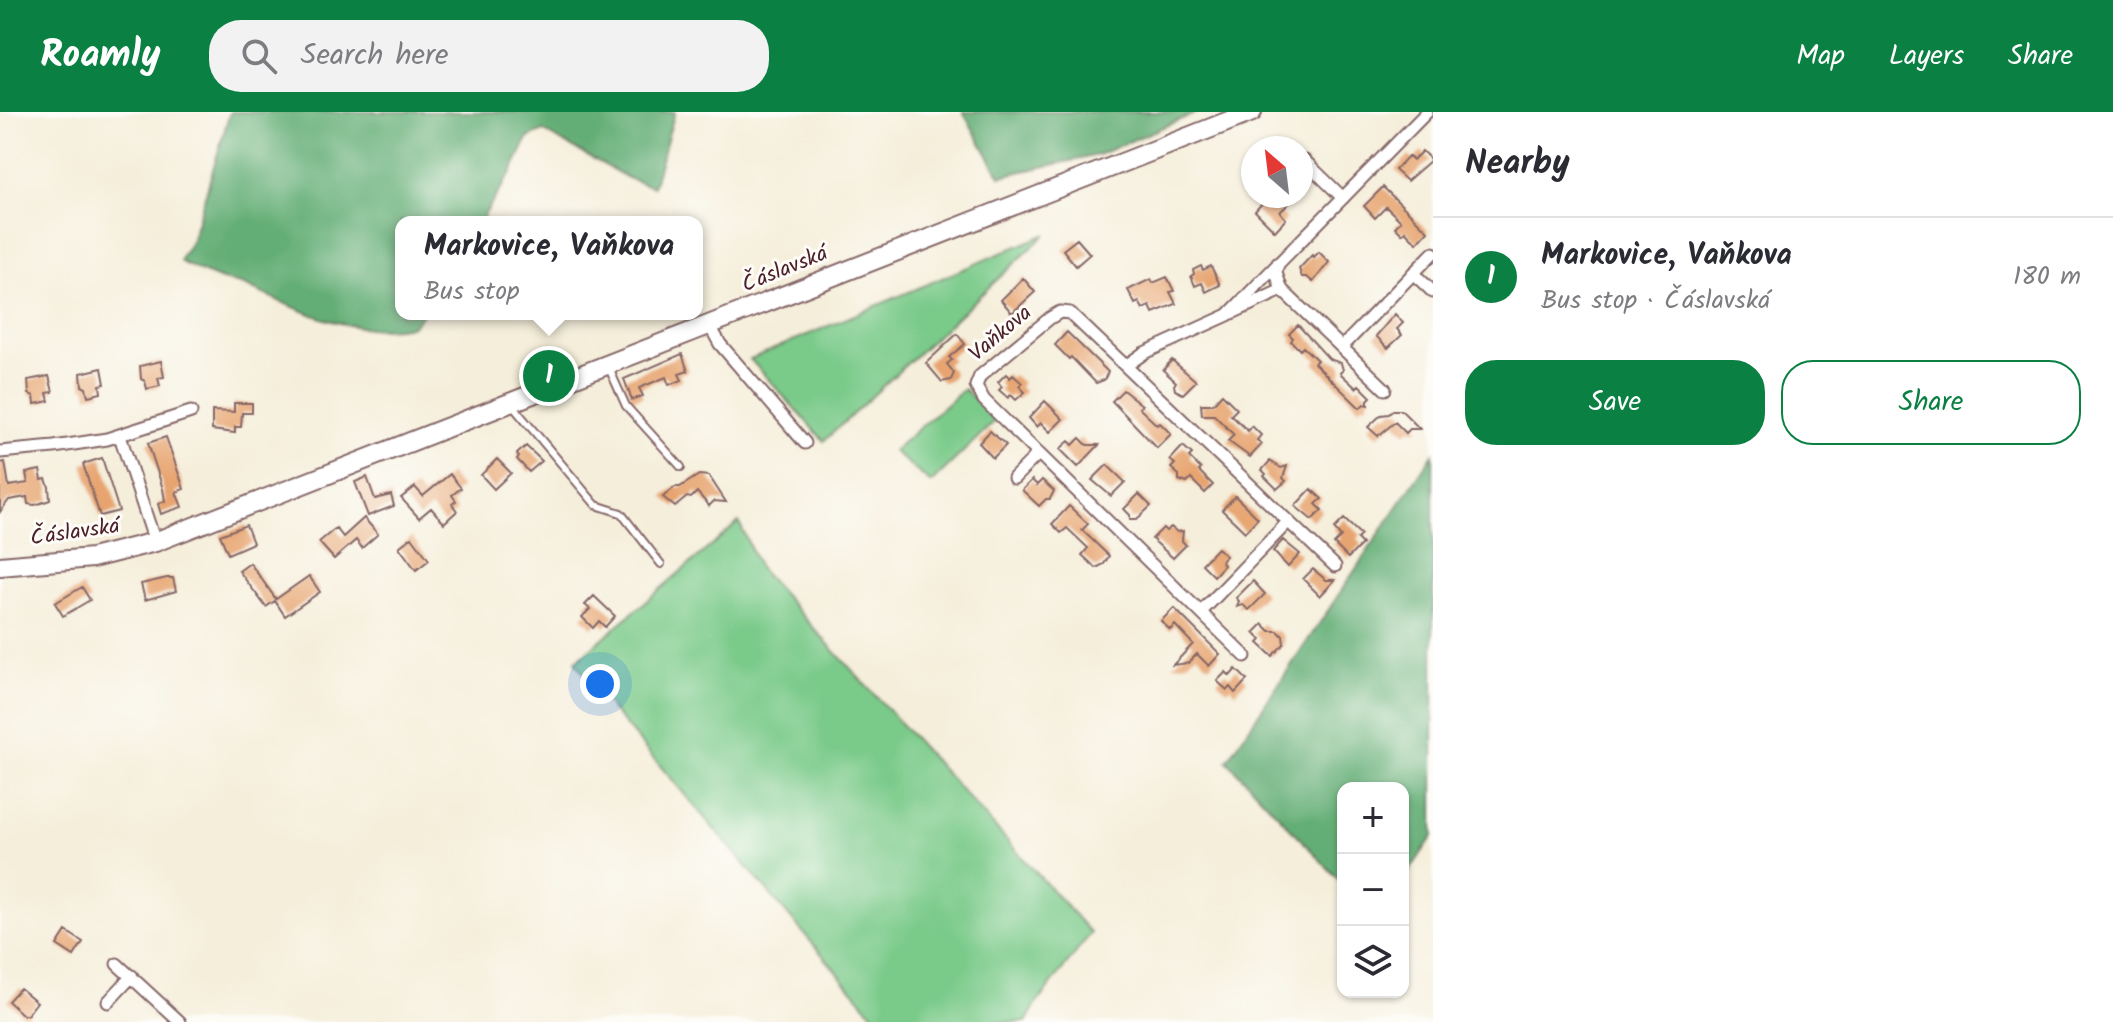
<!DOCTYPE html>
<meta charset="utf-8">
<style>
body{margin:0;font-family:Kalam,sans-serif;background:#f2f2f3;color:#2b2b33}
.controls{position:absolute;right:24px;bottom:24px;display:grid;overflow:hidden;border-radius:16px;box-shadow:0 2px 6px #0004}
.controls button{width:72px;height:72px;display:grid;place-items:center;padding:0;border:0;border-bottom:2px solid #e1e1e2;background:#fff;color:#2b2b33;font:40px sans-serif}
.compass{position:absolute;left:1241px;top:24px;width:72px;height:72px;border-radius:50%;background:#fff;box-shadow:0 2px 6px #0004;rotate:332deg}
.you{position:absolute;left:600px;top:572px;width:28px;height:28px;margin:-20px;border:6px solid #fff;border-radius:50%;background:#1a73e8;box-shadow:0 0 0 12px #1a73e833}
.badge{display:grid;place-items:center;width:52px;height:52px;border-radius:50%;background:#0b8043;color:#fff;font-size:26px;font-weight:700}
.pin{position:absolute;translate:-50% -50%;border:4px solid #fff;box-shadow:0 2px 8px #0006}
.popup{position:absolute;left:395px;top:104px;width:308px;height:104px;box-sizing:border-box;display:grid;place-content:center;border-radius:16px;background:#fff;filter:drop-shadow(0 2px 6px #0005);font-size:26px;white-space:nowrap;color:#7c7c81}
.popup b{font-size:30px;color:#2b2b33}
.popup::after{content:'';position:absolute;left:50%;top:100%;margin-left:-16px;border:16px solid transparent;border-top-color:#fff}
.list{margin:0;padding:0;list-style:none}
h2{display:flex;justify-content:space-between;align-items:center;height:104px;margin:0;padding:0 32px;font-size:34px}
h2 small{font-size:26px;font-weight:400;color:#7c7c81}
.list li{display:grid;grid-template-columns:52px 1fr auto;gap:24px;align-items:center;box-sizing:border-box;height:120px;padding:0 32px;border-top:2px solid #e1e1e2}
.list b{display:block;font-size:30px;white-space:nowrap}
.list p{margin:0;font-size:26px;white-space:nowrap;color:#7c7c81}
.list em{font-size:26px;font-style:normal;color:#7c7c81}
.actions{display:flex;gap:16px;padding:24px 32px}
.actions a{flex:1;padding:18px 0;border:2px solid #0b8043;border-radius:32px;text-align:center;font-size:28px;color:#0b8043}
.actions .main{background:#0b8043;color:#fff}
.icon{flex:none;width:44px;height:44px;fill:none;stroke:currentColor;stroke-width:2;stroke-linecap:round;stroke-linejoin:round}
.map{position:relative;flex:none;width:1433px;height:910px;overflow:hidden}
header{display:flex;align-items:center;gap:48px;box-sizing:border-box;height:112px;padding:0 40px;background:#0b8043;color:#fff}
header strong{font-size:38px}
nav{display:flex;gap:44px;margin-inline-start:auto;font-size:28px}
.search{width:560px;height:72px;background:#f2f2f3;display:flex;align-items:center;gap:20px;box-sizing:border-box;padding:0 28px;border-radius:32px;color:#7c7c81;font-size:30px}
main{display:flex}
aside{flex:1;background:#fff}
.map>svg:first-child{display:block}
</style>
<header>
<strong>Roamly</strong>
<div class="search"><svg class="icon" aria-label="search" viewBox="0 0 24 24"><circle cx="10" cy="10" r="6"/><path d="M15 15l6 6"/></svg>Search here</div>
<nav><a>Map</a><a>Layers</a><a>Share</a></nav>
</header>
<main>
<div class="map">
<svg width="1433" height="910" viewBox="0 0 1433 910">
<rect width="100%" height="100%" fill="#fdfcf7"/>
<filter id="ink" filterUnits="userSpaceOnUse"><feTurbulence type="fractalNoise" baseFrequency=".0125" numOctaves="2"/><feDisplacementMap in="SourceGraphic" scale="16" xChannelSelector="R" yChannelSelector="G"/><feConvolveMatrix kernelMatrix="1 2 1 2 8 2 1 2 1" color-interpolation-filters="sRGB"/></filter>
<filter id="wash" filterUnits="userSpaceOnUse"><feTurbulence type="fractalNoise" baseFrequency=".006" numOctaves="4" result="noise"/><feDisplacementMap in="SourceGraphic" scale="32" xChannelSelector="R" yChannelSelector="G"/><feGaussianBlur stdDeviation="1.8" result="paint"/><feColorMatrix in="noise" values="0 0 0 0 0 0 0 0 0 0 0 0 0 0 0 0 0 1.4 0 .05"/><feComposite in="paint" operator="in"/></filter>
<g filter="url(#wash)">
<rect width="100%" height="100%" fill="#f5eeda"/>
<!-- green -->
<path fill="#7aca8a" stroke="#62745a" stroke-width="2" d="M1046,122L824,329L750,247Z
M964,277L996,308L931,371L893,339Z
M739,410L759,456L1091,821L1037,891L1026,910H880L613,599L575,550Z"/>
<!-- forest -->
<path fill="#63ae76" stroke="#566650" stroke-width="2" d="M230,0H675L653,75L628,66L543,19L528,26L512,59L480,110H401V202H423L412,214C351,226 297,197 244,173C238,171 232,170 226,169C211,165 193,156 180,149C183,139 190,135 193,125Z
M963,0H1198L1098,43L1000,64Z
M1433,342V724L1403,769V676H1343V772L1227,649Z"/>
<g id="blocks">
<!-- building -->
<path fill="#e7a470" d="M1422,39L1431,48L1407,69L1395,58L1408,44L1413,48Z
M1383,75L1428,119L1417,131L1405,119L1402,122L1395,115L1401,109L1386,95L1375,106L1364,94Z
M1269,84H1297L1280,100L1286,107L1275,119L1255,99Z
M1077,127L1090,142L1076,154L1063,138Z
M1319,140L1329,150L1313,170L1307,165H1302L1299,157L1312,143L1314,145Z
M1201,154L1203,158L1211,154L1220,173L1206,180L1202,171L1195,174L1191,164L1194,162L1193,158Z
M1167,165L1174,179L1170,180L1176,192L1153,201L1150,194L1143,197L1139,190L1135,192L1128,178L1151,167L1153,171Z
M1023,166L1035,180L1012,201L1001,188Z
M1395,202L1403,211L1397,217L1402,223L1388,236L1376,224Z
M1298,213L1329,247L1341,251L1343,258L1340,261L1356,276L1359,273L1371,285L1368,288V293L1364,292L1360,296L1314,251L1317,248L1303,235L1300,238L1291,229L1293,226L1289,222Z
M1067,220L1108,260L1104,268L1096,271L1071,245L1069,247L1055,233Z
M957,222L965,232L949,245L952,248L947,252L954,261L951,268L942,270L926,251Z
M682,242L688,259L679,262L682,268L669,273L666,265L639,276L643,284L632,288L624,267Z
M1172,248L1196,269L1183,282L1175,278L1174,273L1176,270L1163,258Z
M161,249L164,265L158,266L160,274L147,277L145,269L141,267L140,254Z
M102,256L105,272L100,273L101,281L88,284L86,276L82,274L81,261Z
M1006,262L1010,266L1013,263L1022,271L1019,274L1025,280L1016,288L1011,283L1008,286L999,278L1002,275L998,270Z
M49,264L53,280L47,281L49,289L35,292L34,284L29,282L28,268Z
M1123,278L1142,293L1139,296L1157,313L1160,311L1171,322L1157,336L1112,289Z
M1222,282L1237,297L1231,303L1248,319L1252,314L1261,323L1257,328L1262,332L1250,345L1228,329L1234,323L1214,303H1202L1201,292H1213Z
M1045,289L1063,307L1050,320L1041,311L1037,315L1029,306Z
M234,291H252V301H242L241,315H235V321L212,318V299L234,300Z
M1393,298H1401L1420,317H1410L1406,321L1395,310L1378,324L1368,315L1381,303L1389,302Z
M990,319L1006,333L993,346L979,331Z
M166,325L184,377L176,380L182,395L161,402L158,392L165,389L163,377L148,331Z
M1080,326L1087,333H1099L1078,355L1060,337L1069,329L1073,333Z
M526,334L542,349L529,360L517,347L519,345L517,342Z
M1183,334L1192,342L1189,345L1201,357L1199,359L1213,373L1205,381L1191,367L1187,371L1179,368V363L1171,356L1175,352L1170,348Z
M102,346L119,399L100,404L83,352Z
M497,347L511,361L494,377L481,363Z
M1270,349L1281,356L1287,354L1283,366L1286,369L1277,377L1264,364L1266,362L1262,358Z
M5,350L9,374L28,371L26,361L40,358L42,368L46,367L49,375L50,388L35,393L28,392L27,385L9,388L0,400V351Z
M1107,353L1125,370L1111,384L1092,368Z
M450,362L461,376L452,383L456,389L452,392L457,399L444,411L431,396L419,406L401,386L415,375L423,384Z
M699,363L709,364L726,390L714,389L709,394L697,380L691,386L687,385L675,395L663,385L675,375H680Z
M367,365L375,387L391,383L394,394L368,404L355,370Z
M1032,368L1037,373L1042,368L1054,379L1050,387H1046L1039,394L1022,378Z
M1311,377L1322,387L1316,392L1322,398L1312,408L1295,394Z
M1139,382L1151,394L1137,407H1130V403L1124,397Z
M1235,384L1258,406L1245,420L1222,398Z
M1069,394L1088,412L1082,418L1109,444L1104,452L1096,456L1082,443L1088,436L1067,416L1061,421L1052,412Z
M364,406L378,422L362,436L356,428L334,447L319,430L336,416L343,425Z
M1344,407L1361,423L1357,427L1362,432L1348,446L1334,432L1341,425L1334,417Z
M246,413L253,431L228,442L220,423Z
M1171,415L1177,420L1183,419L1182,429L1186,433L1173,446L1152,427L1163,416L1166,419Z
M412,425L429,448L416,458L399,435Z
M1283,428L1300,442L1288,455L1273,439Z
M1217,436L1226,444L1221,449L1224,453L1214,464L1202,452Z
M250,451L276,487L309,464L320,480L285,504L275,489L266,495L239,459Z
M1313,457L1326,468H1335L1320,484L1303,467Z
M167,466H173L176,479L145,488L141,472Z
M1253,469L1265,482L1249,498L1243,493L1237,495L1239,489L1236,486Z
M82,475L90,488L63,504L55,491Z
M594,484L615,504L605,515L599,509L593,516L582,505L590,497L585,493Z
M1174,496L1220,542L1209,554L1197,542L1188,551L1173,553L1193,532L1175,513L1170,518L1161,509Z
M1263,512L1270,519H1278L1283,524L1284,532L1272,544L1258,531L1261,528L1254,521Z
M1236,557L1247,568L1235,581L1230,575L1227,578L1217,569L1226,560L1230,564Z
M66,819L83,830L74,844L57,833Z
M20,876L37,890L27,903H23L8,889Z"/>
</g>
</g>
<g filter="url(#ink)">
<use href="#blocks" fill-opacity="0" stroke="#866768" stroke-width="2"/>
<g fill="none" stroke-linecap="round" stroke-linejoin="round">
<defs>
<path id="service" d="M608,254L626,294L681,355
M511,292L596,393L621,401L661,452"/>
<path id="minor" d="M1305,49L1343,86
M1278,151L1276,161L1282,178L1385,277
M1413,161L1433,180
M1232,201L1282,178
M710,214L720,232L805,331
M1342,235L1433,141
M1127,253L1144,241L1228,203L1427,0
M120,324L155,430
M0,340L54,335L107,327L191,300
M1014,366L1038,342
M1201,500L1288,410
M1245,544L984,288L976,274L980,264L1050,206L1060,200L1070,201L1335,454
M117,852L180,910
M108,890L132,864"/>
<path id="primary" d="M0,454L92,446L155,430L1252,0"/>
</defs>
<!-- service casing -->
<use href="#service" stroke="#866768" stroke-width="10"/>
<!-- minor casing -->
<use href="#minor" stroke="#866768" stroke-width="15"/>
<!-- primary casing -->
<use href="#primary" stroke="#866768" stroke-width="22"/>
<!-- service -->
<use href="#service" stroke="#fff" stroke-width="6"/>
<!-- minor -->
<use href="#minor" stroke="#fff" stroke-width="11"/>
<!-- primary -->
<use href="#primary" stroke="#fff" stroke-width="18"/>
</g>
</g>
<g text-anchor="middle" dominant-baseline="central" stroke-width="6" stroke-linejoin="round" paint-order="stroke">
<!-- street labels -->
<g font-size="22" fill="#4a1f2b" stroke="#fdfcf7">
<text transform="translate(785 158) rotate(-22)">Čáslavská</text>
<text transform="translate(1001 222) rotate(-40)">Vaňkova</text>
<text transform="translate(75 421) rotate(-8)">Čáslavská</text>
</g>
</g>
</svg>
<div class="controls">
<button>+</button>
<button>−</button>
<button><svg class="icon" aria-label="layers" viewBox="0 0 24 24"><path d="M12 4l9 5-9 5-9-5zM3 14l9 5 9-5"/></svg></button>
</div>
<svg class="compass" viewBox="-18 -18 36 36"><path d="M0-13l5 13h-10z" fill="#e53935"/><path d="M0 13l5-13h-10z" fill="#7c7c81"/></svg>
<div class="you"></div>
<div class="pin badge" style="left:549px;top:264px">1</div>
<div class="popup"><b>Markovice, Vaňkova</b>Bus stop</div>
</div>
<aside>
<h2>Nearby<small></small></h2>
<ul class="list">
<li><span class="badge">1</span><div><b>Markovice, Vaňkova</b><p>Bus stop · Čáslavská</p></div><em>180 m</em></li>
</ul>
<div class="actions"><a class="main">Save</a><a>Share</a></div>
</aside>
</main>
